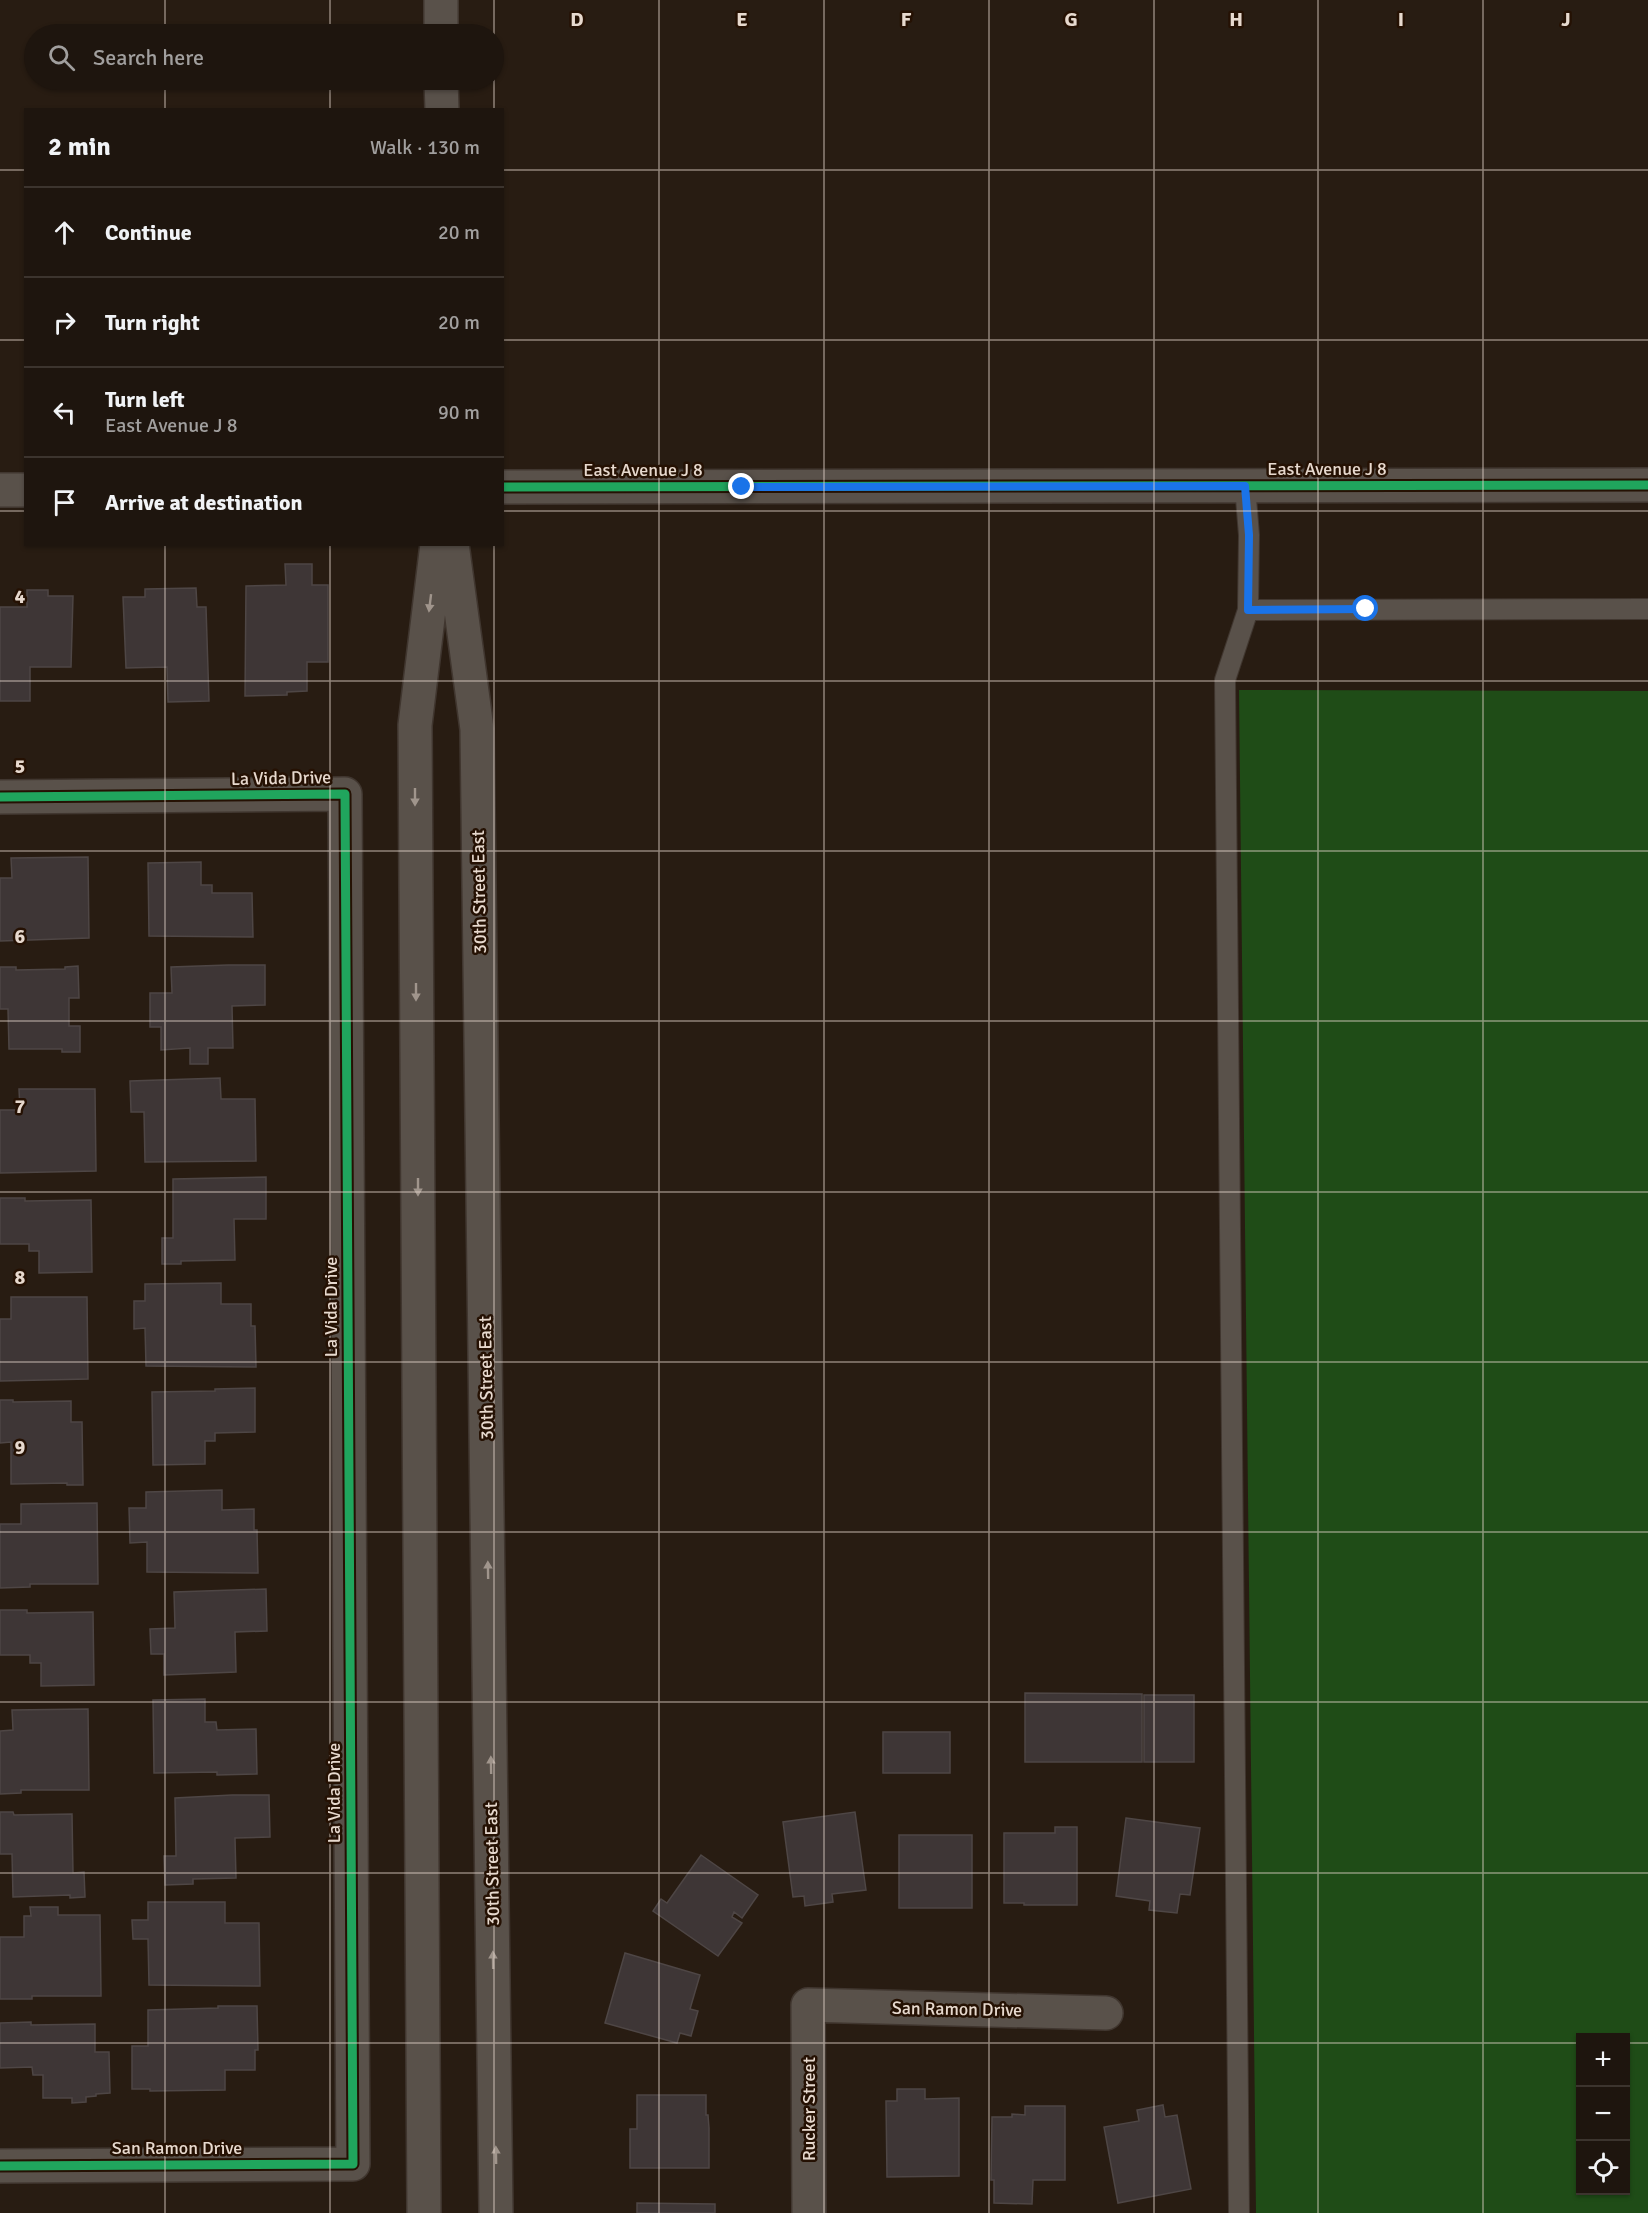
<!DOCTYPE html>
<meta charset="utf-8">
<style>
body{margin:0;font-family:Signika,sans-serif;background:#2b221c;color:#f1f3f6}
.controls{position:absolute;right:18px;bottom:18px;display:grid;overflow:hidden;border-radius:0px;box-shadow:0 2px 4px #0004}
.controls button{width:54px;height:54px;display:grid;place-items:center;padding:0;border:0;border-bottom:2px solid #3c342e;background:#1e150e;color:#f1f3f6;font:30px sans-serif}
.stop{position:absolute;width:18px;height:18px;margin:-14px;border:4px solid #1a73e8;border-radius:50%;background:#fff}
.stop.end{background:#1a73e8;border-color:#fff;box-shadow:0 2px 6px #0008}
.list{margin:0;padding:0;list-style:none}
h2{display:flex;justify-content:space-between;align-items:center;height:78px;margin:0;padding:0 24px;font-size:26px}
h2 small{font-size:20px;font-weight:400;color:#a19f9e}
.list li{display:grid;grid-template-columns:39px 1fr auto;gap:18px;align-items:center;box-sizing:border-box;height:90px;padding:0 24px;border-top:2px solid #3c342e}
.list b{display:block;font-size:22px;white-space:nowrap}
.list p{margin:0;font-size:20px;white-space:nowrap;color:#a19f9e}
.list em{font-size:20px;font-style:normal;color:#a19f9e}
.icon{flex:none;width:33px;height:33px;fill:none;stroke:currentColor;stroke-width:2;stroke-linecap:round;stroke-linejoin:round}
.map{position:relative;flex:none;width:1648px;height:2213px;overflow:hidden}
.search{position:absolute;background:#1e150e;box-shadow:0 2px 4px #0004;left:24px;top:24px;width:480px;height:66px;display:flex;align-items:center;gap:15px;box-sizing:border-box;padding:0 21px;border-radius:33px;color:#a19f9e;font-size:22px}
.panel{position:absolute;background:#1e150e;box-shadow:0 2px 4px #0004;left:24px;top:108px;width:480px;height:438px;border-radius:0px}
.map>svg:first-child{display:block}
</style>
<div class="map">
<svg width="1648" height="2213" viewBox="0 0 1648 2213">
<rect width="100%" height="100%" fill="#281c12"/>
<!-- green -->
<path fill="#1f4c17" fill-rule="evenodd" d="M1239,690L1648,691V2213H1256ZM1580,2038H1626V2190H1580Z"/>
<!-- building -->
<path fill="#3e3636" stroke="#4e4645" stroke-width="1.5" d="M285,564H312V585H328V662H307V691L287,692V695L245,696L246,586L286,585Z
M196,588L197,607H206L209,701L168,702L167,667L126,668L123,597H145V589Z
M27,590H48V596H73L71,667H30V701H0V607H27Z
M88,857L89,938L0,941V878H12L11,858Z
M201,862V885H212V893H252L253,937L149,936L148,863Z
M228,965H265V1005L232,1006L233,1048H208V1064H190V1048L161,1050V1027H150V993H172L171,967Z
M78,966L79,998H69V1026H80V1052H62V1049H9L8,1009H0V967H16V970L65,969V967Z
M220,1078L221,1099H255L256,1161L145,1162L144,1112H131L130,1081Z
M19,1089H95L96,1171L0,1173V1110H20Z
M266,1177V1219H234L235,1260L181,1261V1264H162V1238H173V1179Z
M0,1198H25V1201L91,1200L92,1272L39,1273V1251H29V1244H0Z
M221,1283V1304H251V1326H255L256,1367L146,1366L145,1328L134,1329V1301H145V1284Z
M11,1297H87L88,1379L0,1381V1319H11Z
M255,1388V1432L215,1433V1441H205V1464L153,1465L152,1392L215,1391V1389Z
M0,1400H13V1402L71,1401V1422H82L83,1485H67V1483L11,1484V1442L0,1443Z
M222,1490V1510L254,1509V1530H257L258,1573L147,1572V1542L130,1543L129,1508H146V1492Z
M97,1503L98,1584H30V1587L0,1588V1524H21V1504Z
M266,1589L267,1631L235,1632L236,1672L164,1675V1654H151L150,1629L175,1628L174,1592Z
M0,1610H27V1613L93,1612L94,1685L41,1686V1663H30V1655H0Z
M1025,1693L1142,1694V1762H1025Z
M1144,1695H1194V1762H1144Z
M205,1699V1722H216L217,1730L256,1729L257,1774L217,1775V1772L154,1773L153,1700Z
M88,1709L89,1790H21V1793L0,1794V1731L13,1730L12,1710Z
M883,1732H950V1773H883Z
M232,1795H269L270,1837L235,1838L236,1878L193,1879V1884L165,1885L164,1856H176L175,1798Z
M0,1812H13L14,1815L72,1814L73,1873L84,1872L85,1897L70,1898V1895L13,1897L12,1854H0Z
M855,1812L866,1890L832,1894L833,1902L805,1906L804,1896L793,1897L783,1822Z
M1126,1818L1200,1828L1190,1895L1180,1894L1177,1913L1149,1910L1150,1901L1116,1896Z
M1055,1827H1077V1905H1024V1903H1004V1833H1055Z
M899,1835H972V1908H899Z
M701,1855L758,1895L742,1918L734,1912L732,1917L742,1923L718,1956L653,1911L661,1899L667,1903Z
M148,1902H225V1923H259L260,1986L149,1985L148,1939H133L132,1920H148Z
M30,1907H58V1915H100L101,1996H32V1999H0V1937H24V1916H31Z
M625,1953L700,1975L690,2009L698,2011L691,2036L680,2033L677,2043L605,2023Z
M218,2006H257L258,2050H255V2070H225V2090L150,2091V2089H132V2046H148V2010L218,2008Z
M31,2022V2025L95,2024V2052H109L110,2093L96,2094V2096L86,2097V2102L72,2103V2098H43V2075H33L32,2067L0,2068V2023Z
M897,2089H925V2099L959,2098V2176L887,2177L886,2101H897Z
M637,2095H706V2115H708L709,2128V2168H630V2129H637Z
M1163,2105L1165,2117L1177,2115L1191,2189L1118,2203L1104,2127L1139,2121L1137,2110Z
M1025,2106H1065V2180H1033L1032,2204L994,2203V2180H991L992,2117H1012V2114L1025,2115Z
M637,2203L715,2204V2213H637Z"/>
<g fill="none" stroke-linecap="round" stroke-linejoin="round">
<defs>
<path id="lane" d="M1248,610L1648,609
M1239,2213L1225,680L1248,610L1249,535L1245,486"/>
<path id="street" d="M0,797L345,794L353,2164L0,2166
M809,2213L808,2005L1106,2013"/>
<path id="secondary" d="M441,0V34
M441,80L442,110
M502,487L1648,485
M0,490H26
M452,544L477,729L496,2213
M424,2213L415,725L437,544"/>
</defs>
<!-- lane casing -->
<use href="#lane" stroke="#40362f" stroke-width="22"/>
<!-- street casing -->
<use href="#street" stroke="#40362f" stroke-width="36"/>
<!-- secondary casing -->
<use href="#secondary" stroke="#40362f" stroke-width="36"/>
<!-- lane -->
<use href="#lane" stroke="#59514a" stroke-width="20"/>
<!-- street -->
<use href="#street" stroke="#59514a" stroke-width="33"/>
<!-- secondary -->
<use href="#secondary" stroke="#59514a" stroke-width="33"/>
<defs>
<path id="cycleway" d="M502,487L1648,485
M0,797L345,794L353,2164L0,2166"/>
</defs>
<!-- cycleway casing -->
<use href="#cycleway" stroke="#251103" stroke-width="13"/>
<!-- cycleway -->
<use href="#cycleway" stroke="#20a55d" stroke-width="9"/>
</g>
<!-- one-way arrows -->
<defs><path id="oneway-solid" d="M-6-.8H1V-3.2L6.5 0L1 3.2V.8H-6Z" transform="scale(1.5)"/></defs>
<g fill="#a0958c">
<use href="#oneway-solid" transform="translate(430 603) rotate(97)"/>
<use href="#oneway-solid" transform="translate(415 797) rotate(90)"/>
<use href="#oneway-solid" transform="translate(416 992) rotate(90)"/>
<use href="#oneway-solid" transform="translate(418 1187) rotate(90)"/>
<use href="#oneway-solid" transform="translate(488 1570) rotate(-91)"/>
<use href="#oneway-solid" transform="translate(491 1765) rotate(-91)"/>
<use href="#oneway-solid" transform="translate(493 1960) rotate(-91)"/>
<use href="#oneway-solid" transform="translate(496 2155) rotate(-91)"/>
</g>
<g fill="none" stroke-linecap="round" stroke-linejoin="round">
<!-- route -->
<path stroke="#1a73e8" stroke-width="8" d="M742,487L1245,486L1249,535L1248,610L1366,609"/>
</g>
<!-- grid -->
<path fill="none" stroke="#e7d9ce" stroke-width="1.5" stroke-opacity="0.55" d="M165,0V34M330,0V34M494,0V110M659,0V2213M824,0V2213M989,0V2213M1154,0V2213M1318,0V2213M1483,0V2213M165,80V110M330,80V110M0,170H26M502,170H1648M0,340H26M502,340H1648M0,511H26M502,511H1648M165,544V2213M330,544V2213M494,544V2213M0,681H1648M0,851H1648M0,1021H1648M0,1192H1648M0,1362H1648M0,1532H1648M0,1702H1648M0,1873H1648M0,2043H1580M1626,2043H1648"/>
<g text-anchor="middle" dominant-baseline="central" stroke-width="5" stroke-linejoin="round" paint-order="stroke">
<!-- street labels -->
<g font-size="18" fill="#e7d9ce" stroke="#251103">
<text x="1327" y="469">East Avenue J 8</text>
<text x="643" y="470">East Avenue J 8</text>
<text transform="translate(281 778) rotate(-1)">La Vida Drive</text>
<text transform="translate(479 892) rotate(-91)">30th Street East</text>
<text transform="translate(331 1307) rotate(-90)">La Vida Drive</text>
<text transform="translate(486 1378) rotate(-91)">30th Street East</text>
<text transform="translate(334 1793) rotate(-90)">La Vida Drive</text>
<text transform="translate(492 1864) rotate(-91)">30th Street East</text>
<text transform="translate(957 2009) rotate(1)">San Ramon Drive</text>
<text transform="translate(809 2109) rotate(-90)">Rucker Street</text>
<text x="177" y="2148">San Ramon Drive</text>
</g>
</g>
<g font-size="20" text-anchor="middle" font-weight="bold" fill="#e7d9ce" stroke="#251103" stroke-width="5" stroke-linejoin="round" paint-order="stroke">
<text x="577" y="26">D</text>
<text x="742" y="26">E</text>
<text x="906" y="26">F</text>
<text x="1071" y="26">G</text>
<text x="1236" y="26">H</text>
<text x="1401" y="26">I</text>
<text x="1566" y="26">J</text>
<text x="20" y="603">4</text>
<text x="20" y="773">5</text>
<text x="20" y="943">6</text>
<text x="20" y="1113">7</text>
<text x="20" y="1284">8</text>
<text x="20" y="1454">9</text>
</g>
</svg>
<div class="controls">
<button>+</button>
<button>−</button>
<button><svg class="icon" aria-label="locate" viewBox="0 0 24 24"><circle cx="12" cy="12" r="6"/><path d="M12 2v4M12 18v4M2 12h4M18 12h4"/></svg></button>
</div>
<div class="stop" style="left:1366px;top:609px"></div>
<div class="stop end" style="left:742px;top:487px"></div>
<div class="search"><svg class="icon" aria-label="search" viewBox="0 0 24 24"><circle cx="10" cy="10" r="6"/><path d="M15 15l6 6"/></svg>Search here</div>
<section class="panel">
<h2>2 min<small>Walk · 130 m</small></h2>
<ul class="list">
<li><svg class="icon" aria-label="ahead" viewBox="0 0 24 24"><path d="M12 20V5M6 11l6-6 6 6"/></svg><div><b>Continue</b></div><em>20 m</em></li>
<li><svg class="icon" aria-label="right" viewBox="0 0 24 24"><path d="M7 20v-9h11M14 6l5 5-5 5"/></svg><div><b>Turn right</b></div><em>20 m</em></li>
<li><svg class="icon" aria-label="left" viewBox="0 0 24 24"><path d="M17 20v-9H6M10 6l-5 5 5 5"/></svg><div><b>Turn left</b><p>East Avenue J 8</p></div><em>90 m</em></li>
<li><svg class="icon" aria-label="arrive" viewBox="0 0 24 24"><path d="M6 21V4h12l-3 4 3 4H6"/></svg><div><b>Arrive at destination</b></div></li>
</ul>
</section>
</div>
